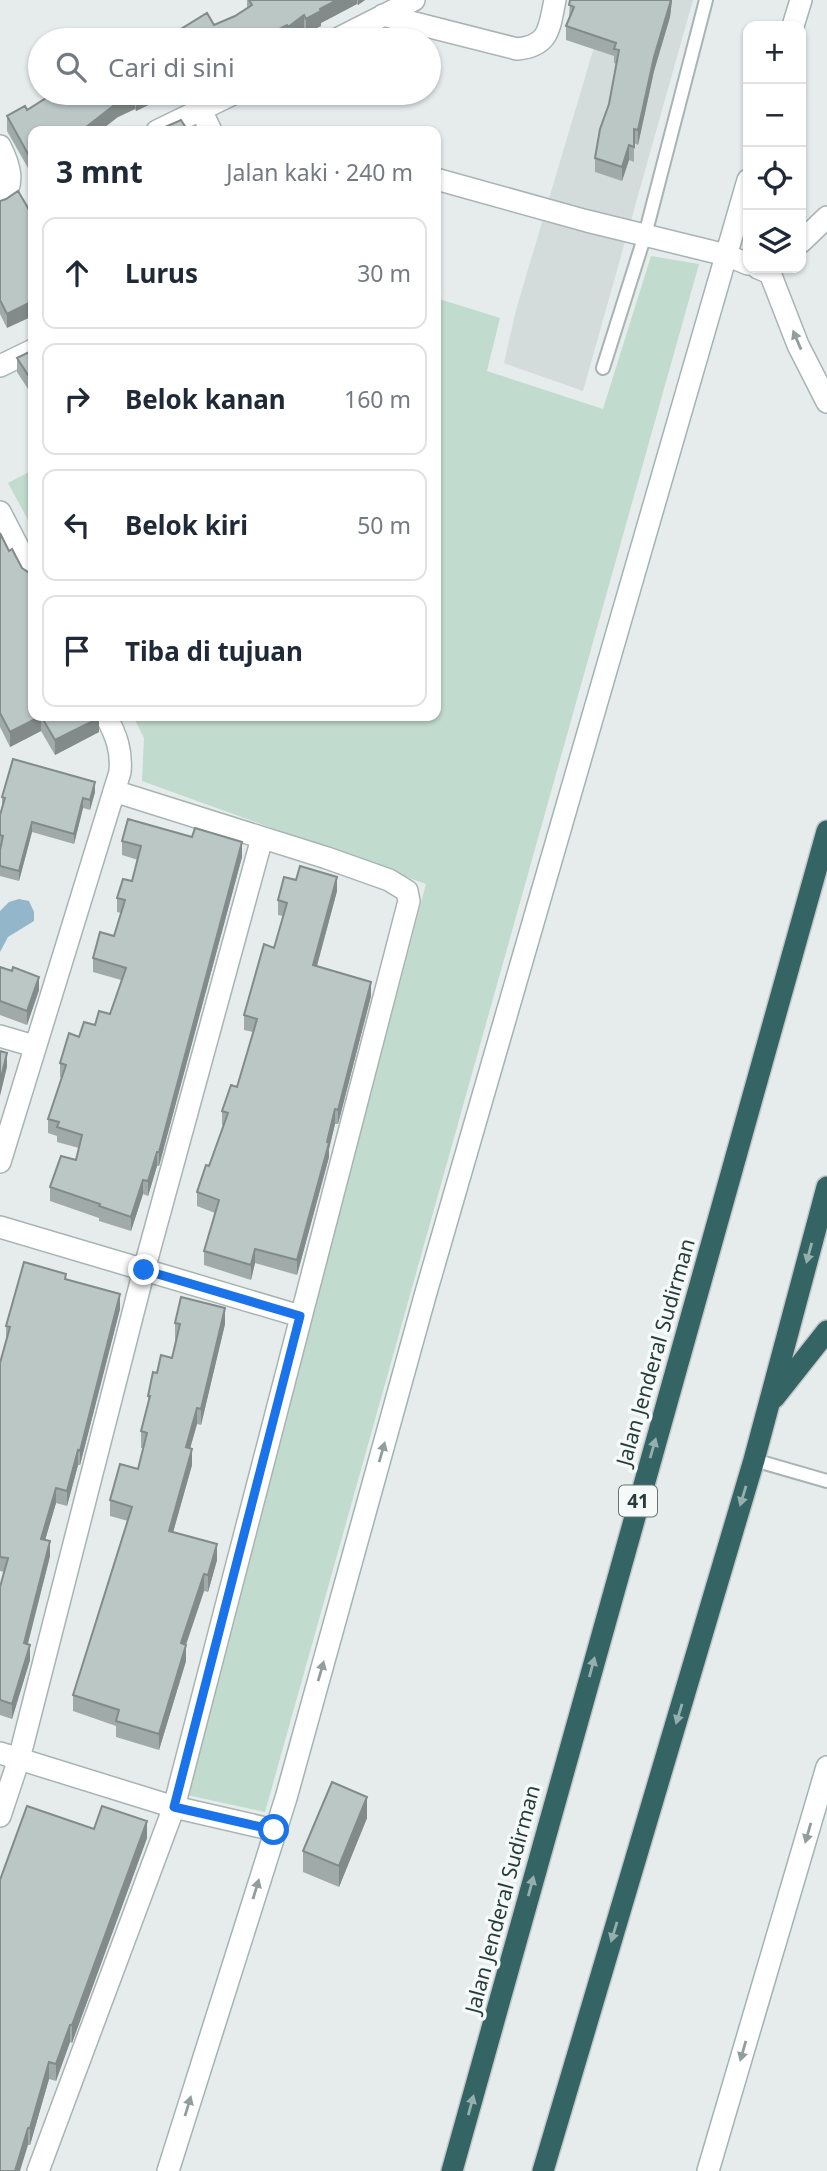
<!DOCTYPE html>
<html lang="id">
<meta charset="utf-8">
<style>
body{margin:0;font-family:"Noto Sans",sans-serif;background:#f6f6f7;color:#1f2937}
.controls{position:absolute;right:21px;top:21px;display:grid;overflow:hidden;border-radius:14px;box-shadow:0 2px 5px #0004}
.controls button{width:63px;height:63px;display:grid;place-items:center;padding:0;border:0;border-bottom:2px solid #e0e1e3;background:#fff;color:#1f2937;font:35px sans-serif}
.stop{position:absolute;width:21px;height:21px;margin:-16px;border:5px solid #1a73e8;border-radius:50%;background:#fff}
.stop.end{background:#1a73e8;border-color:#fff;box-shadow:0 2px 7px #0008}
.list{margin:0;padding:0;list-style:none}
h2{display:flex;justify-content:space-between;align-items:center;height:91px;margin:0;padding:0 28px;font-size:30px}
h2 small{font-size:23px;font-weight:400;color:#747a83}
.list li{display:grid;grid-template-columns:46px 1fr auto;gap:21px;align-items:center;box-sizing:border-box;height:112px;margin:0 14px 14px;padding:0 14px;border:2px solid #e0e1e3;border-radius:14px}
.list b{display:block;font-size:26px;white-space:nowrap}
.list em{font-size:23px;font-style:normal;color:#747a83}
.icon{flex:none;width:38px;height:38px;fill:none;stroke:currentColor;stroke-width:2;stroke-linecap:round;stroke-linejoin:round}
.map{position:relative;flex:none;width:827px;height:2171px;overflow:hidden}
.search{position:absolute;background:#fff;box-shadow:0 2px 5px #0004;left:28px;top:28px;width:413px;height:77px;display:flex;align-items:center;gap:18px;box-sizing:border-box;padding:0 24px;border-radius:38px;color:#747a83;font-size:26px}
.panel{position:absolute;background:#fff;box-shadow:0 2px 5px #0004;left:28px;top:126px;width:413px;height:595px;border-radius:14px}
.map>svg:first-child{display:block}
</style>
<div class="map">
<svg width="827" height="2171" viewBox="0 0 827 2171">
<rect width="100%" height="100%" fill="#e5eceb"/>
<!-- built -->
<path fill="#d3dcda" d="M608,0H693L583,391L504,363L516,310Z"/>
<!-- green -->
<path fill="#c1dbce" d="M651,256L699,264L265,1812L187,1795L426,884L142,781L144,738L133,716H436V298L500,318L487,371L603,409Z
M33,470V529L8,483Z"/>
<!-- water -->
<path fill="#94b6cb" d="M19,899L29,901L34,912V921L8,937L0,952V911L9,902Z"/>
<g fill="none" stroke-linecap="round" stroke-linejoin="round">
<defs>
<path id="lane" d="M603,368L645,235L706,0
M754,1460L827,1481"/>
<path id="street" d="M383,15L517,49C550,46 549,28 555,0
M335,40L414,0
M201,110L211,131
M157,131L235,93
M0,146C10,166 16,184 0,202
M436,179L587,221L726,255L748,264
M801,242L827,217
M758,268L770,273L798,345L827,402
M0,366L33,350
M0,512L33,576
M0,1036L34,1046
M0,1162L120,772C122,750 116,735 106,716
M0,1227L300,1316
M0,1753L174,1807L274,1830
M0,1816L19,1759L144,1270L262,838
M38,2171L174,1807L409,901L407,891L389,880L327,858L114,791"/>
<path id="secondary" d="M793,26L801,0
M168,2171L286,1798L425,1296L748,180
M708,2171L827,1767"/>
<path id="highway" d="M774,1398L827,1331
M452,2171L827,831
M543,2171L754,1460L827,1187"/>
</defs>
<!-- lane casing -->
<use href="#lane" stroke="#a8b4b3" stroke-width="16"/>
<!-- street casing -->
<use href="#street" stroke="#a8b4b3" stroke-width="24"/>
<!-- secondary casing -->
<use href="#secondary" stroke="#a1b4b1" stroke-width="24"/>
<!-- highway casing -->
<use href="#highway" stroke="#c2c8c8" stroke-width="24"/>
<!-- lane -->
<use href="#lane" stroke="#fff" stroke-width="12"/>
<!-- street -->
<use href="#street" stroke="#fff" stroke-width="21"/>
<!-- secondary -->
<use href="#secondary" stroke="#fff" stroke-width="21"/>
<!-- highway -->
<use href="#highway" stroke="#356465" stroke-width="21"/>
</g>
<!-- wall -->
<path fill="#a0aba9" d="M247,0H365L358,5L357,4L321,23V26L306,33L304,29L289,40L287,39L181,32V29L214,25L235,16L247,8Z
M570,0H672L670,17L654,71L638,145L634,143V162L629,160L622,181L595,172V158L609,104L616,64L614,63V56L566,40V26L569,19Z
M54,93H173L136,111L135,109L118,117L33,131V165L28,168L7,131V116L27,110Z
M18,191L7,328L0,314V201L6,199Z
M33,350L28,389L17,372V358Z
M0,533L98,716L99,732L55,755L41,731L10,747L0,727Z
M95,792L90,810L83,808L74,844L32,832L19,881L0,876V850L1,845H0V815L2,807V797Z
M122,841L242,857L159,1166H157L148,1196L143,1194L131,1231L99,1221V1218L50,1201V1187L76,1160L79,1148L57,1142V1136L48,1133V1119L61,1078L60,1077V1063L79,1037L110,1014L121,980L93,972V958L114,936L121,913L117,912V898L132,881L138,860L122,855Z
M337,891L317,966L371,996L338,1124H335L329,1149V1157L297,1275L255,1263L251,1280L204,1265V1251L215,1213L197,1206V1192L209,1166L224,1126L222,1125V1111L237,1087L253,1032L244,1030V1015L274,948L283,916L278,915V900Z
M0,967L39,990L27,1025L0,1015Z
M66,1280L120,1309L80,1465H78L67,1506L56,1503L45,1540L50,1556L28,1644L30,1660L12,1719L0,1715V1587L4,1572L0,1571V1363L7,1341L6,1340V1326Z
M175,1323L225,1324L201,1425L197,1424L190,1448L192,1465L173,1532L217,1560L208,1592L204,1591L186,1645V1661L159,1750L116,1737V1726L73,1711V1695L128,1521L110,1516V1500L138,1469L143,1448H141V1431L148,1406V1396L157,1373L172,1358L176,1340L175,1339Z
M367,1818L339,1887L303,1872V1851Z
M94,1829L147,1838L72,2043L70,2042L56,2081L49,2079L30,2145H28L0,2171Z"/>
<!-- shaded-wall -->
<path fill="#828b89" d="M337,0H357V4L321,23V26L306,33V19L320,9Z
M358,0H365L358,5Z
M671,0H672L670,17L654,71L638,145V130L654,57Z
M304,15V29L288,40V27Z
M287,25V39L284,40H257Z
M144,93H173L136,111V97Z
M135,95V109L118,117L100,131H81L118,102Z
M629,145V160L622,181V167Z
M33,151V165L28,168V154Z
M33,301V316L7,328V314Z
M33,371V385L28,389V375Z
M41,716V731L10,747V732Z
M99,718V732L55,755V740Z
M95,782V792L90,810V800Z
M83,798V808L74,844V834Z
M32,822V832L19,881V871Z
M242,842V857L159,1166V1152Z
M337,877V891L313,980V965Z
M39,977V990L27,1025V1011Z
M371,982V996L338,1124V1110Z
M7,1053V1067L0,1096V1082Z
M335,1109V1124L329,1149V1157L297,1275V1260Z
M157,1152V1166L148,1196V1181Z
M143,1180V1194L131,1231V1217Z
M255,1249V1263L251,1280V1265Z
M120,1294V1309L80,1465V1451Z
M225,1308V1324L201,1425V1409Z
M197,1408V1424L186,1463V1447Z
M192,1449V1465L169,1547V1531Z
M78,1450V1465L67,1506V1491Z
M56,1488V1503L41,1554V1539Z
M50,1541V1556L24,1658V1643Z
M217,1544V1560L208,1592V1575Z
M204,1574V1591L181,1659V1643Z
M30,1645V1660L12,1719V1704Z
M186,1645V1661L159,1750V1734Z
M367,1797V1818L339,1887V1866Z
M147,1821V1838L72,2043V2025Z
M70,2025V2042L56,2081V2064Z
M49,2062V2079L30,2145V2128Z
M28,2128V2145L20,2171H15Z"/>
<!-- building -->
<path fill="#bac7c4" stroke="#828b89" stroke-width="2" d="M249,0H337L320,9L321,11L306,19L304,15L288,27L287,25L257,40H166L182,32L181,29L207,13L214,25L235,16L252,5Z
M570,0H671L654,57L638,130L634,129V147L629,145L622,167L595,158L600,129L609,104L619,50L614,49L616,43L566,26L574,7L569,5Z
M54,93H144L136,97L135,95L118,102L81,131H33V151L28,154L7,116L25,106L27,110Z
M181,120L188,131H156Z
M18,191L31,213L33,212V301L7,314L0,300V201L6,199Z
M33,350V371L28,375L17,358Z
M0,533L9,551L12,549L22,568L31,574L33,579V716H98L99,718L55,740L41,716L10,732L0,713Z
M13,759L95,782L90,800L83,798L74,834L32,822L19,871L0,866V850L3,836L0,835V815L5,798L2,797Z
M128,819L192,837L195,828L242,842L159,1152H157L148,1181L143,1180L131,1217L99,1206L100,1204L50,1187L61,1156L76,1160L82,1135L57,1127L59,1122L48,1119L66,1065L60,1063L69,1033L79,1037L84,1022L95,1025L99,1011L110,1014L126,968L93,958L100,932L114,936L125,900L117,898L123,879L132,881L141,846L122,841Z
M300,866L337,877L313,965L371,982L338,1110L335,1109L327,1142L329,1143L297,1260L255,1249L251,1265L204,1251L219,1200L197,1192L206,1165L209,1166L228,1113L222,1111L231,1085L237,1087L253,1033L257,1019L244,1015L264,944L274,948L287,903L278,900L284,877L296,880Z
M0,967L12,971L13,967L39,977L27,1011L0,1001Z
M0,1051L7,1053L0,1082Z
M24,1262L66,1274L65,1279L120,1294L80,1451L78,1450L67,1491L56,1488L41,1539L50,1541L24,1643L30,1645L12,1704L0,1700V1587L8,1558L0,1557V1363L10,1327L6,1326Z
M181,1297L225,1308L201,1409L197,1408L186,1447L192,1449L169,1531L217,1544L208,1575L204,1574L181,1643L186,1645L159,1734L116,1721L119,1710L73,1695L132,1507L110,1500L120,1464L138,1469L147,1433L141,1431L150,1396H148L153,1372L157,1373L161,1355L172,1358L180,1324L175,1323Z
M332,1782L367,1797L339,1866L303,1851Z
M27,1806L94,1829L102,1806L147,1821L72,2025H70L56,2064L49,2062L30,2128H28L15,2171H0V1880Z"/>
<!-- one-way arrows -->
<defs><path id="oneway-solid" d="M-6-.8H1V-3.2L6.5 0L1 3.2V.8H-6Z" transform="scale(1.75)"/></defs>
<g fill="#929e9d">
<use href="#oneway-solid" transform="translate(797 340) rotate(-113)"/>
<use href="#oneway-solid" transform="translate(382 1452) rotate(-74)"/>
<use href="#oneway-solid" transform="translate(321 1671) rotate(-74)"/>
<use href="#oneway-solid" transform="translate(808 1833) rotate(106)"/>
<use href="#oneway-solid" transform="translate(256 1889) rotate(-73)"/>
<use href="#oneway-solid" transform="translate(743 2051) rotate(106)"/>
<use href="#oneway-solid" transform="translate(188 2106) rotate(-73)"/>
</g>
<g fill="#95aeae">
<use href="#oneway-solid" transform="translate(809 1253) rotate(105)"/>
<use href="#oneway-solid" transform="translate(653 1448) rotate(-74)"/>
<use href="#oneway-solid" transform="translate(743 1496) rotate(107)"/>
<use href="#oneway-solid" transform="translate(592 1667) rotate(-75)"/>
<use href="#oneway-solid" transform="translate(679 1714) rotate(107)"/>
<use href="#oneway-solid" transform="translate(531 1886) rotate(-75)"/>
<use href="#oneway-solid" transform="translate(614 1932) rotate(107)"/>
<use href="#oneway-solid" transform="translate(471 2105) rotate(-75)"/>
</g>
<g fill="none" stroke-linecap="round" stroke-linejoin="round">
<!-- route -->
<path stroke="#1a73e8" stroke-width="9" d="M144,1270L300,1316L174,1807L274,1830"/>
</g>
<g text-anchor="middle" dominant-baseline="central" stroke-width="7" stroke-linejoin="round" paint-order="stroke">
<!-- shield labels -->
<rect fill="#f5f9f8" stroke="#647574" stroke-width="2" x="619" y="1485.5" width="38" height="31" rx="5"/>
<g font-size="19" font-weight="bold" fill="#263c3b">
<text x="638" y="1501">41</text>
</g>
<!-- street labels -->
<g font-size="21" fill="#263c3b" stroke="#f5f9f8">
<text transform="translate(655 1352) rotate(-74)">Jalan Jenderal Sudirman</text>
<text transform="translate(502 1899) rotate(-75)">Jalan Jenderal Sudirman</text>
</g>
</g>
</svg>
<div class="controls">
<button>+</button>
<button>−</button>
<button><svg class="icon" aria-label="locate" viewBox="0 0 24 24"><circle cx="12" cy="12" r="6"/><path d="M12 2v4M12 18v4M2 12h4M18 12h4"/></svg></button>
<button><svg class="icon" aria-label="layers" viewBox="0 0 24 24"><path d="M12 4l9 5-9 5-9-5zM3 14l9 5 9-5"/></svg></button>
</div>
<div class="stop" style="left:274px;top:1830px"></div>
<div class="stop end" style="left:144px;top:1270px"></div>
<div class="search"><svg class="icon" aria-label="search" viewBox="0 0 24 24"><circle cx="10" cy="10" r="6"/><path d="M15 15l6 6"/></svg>Cari di sini</div>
<section class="panel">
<h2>3 mnt<small>Jalan kaki · 240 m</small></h2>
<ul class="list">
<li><svg class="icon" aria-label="ahead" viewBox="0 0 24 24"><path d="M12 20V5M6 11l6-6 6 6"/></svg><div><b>Lurus</b></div><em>30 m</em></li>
<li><svg class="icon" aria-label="right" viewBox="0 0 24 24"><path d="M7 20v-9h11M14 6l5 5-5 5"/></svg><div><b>Belok kanan</b></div><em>160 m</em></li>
<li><svg class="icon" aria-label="left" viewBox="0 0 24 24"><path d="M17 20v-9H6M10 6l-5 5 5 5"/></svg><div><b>Belok kiri</b></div><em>50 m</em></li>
<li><svg class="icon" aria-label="arrive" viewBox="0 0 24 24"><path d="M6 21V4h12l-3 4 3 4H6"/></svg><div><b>Tiba di tujuan</b></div></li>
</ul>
</section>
</div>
